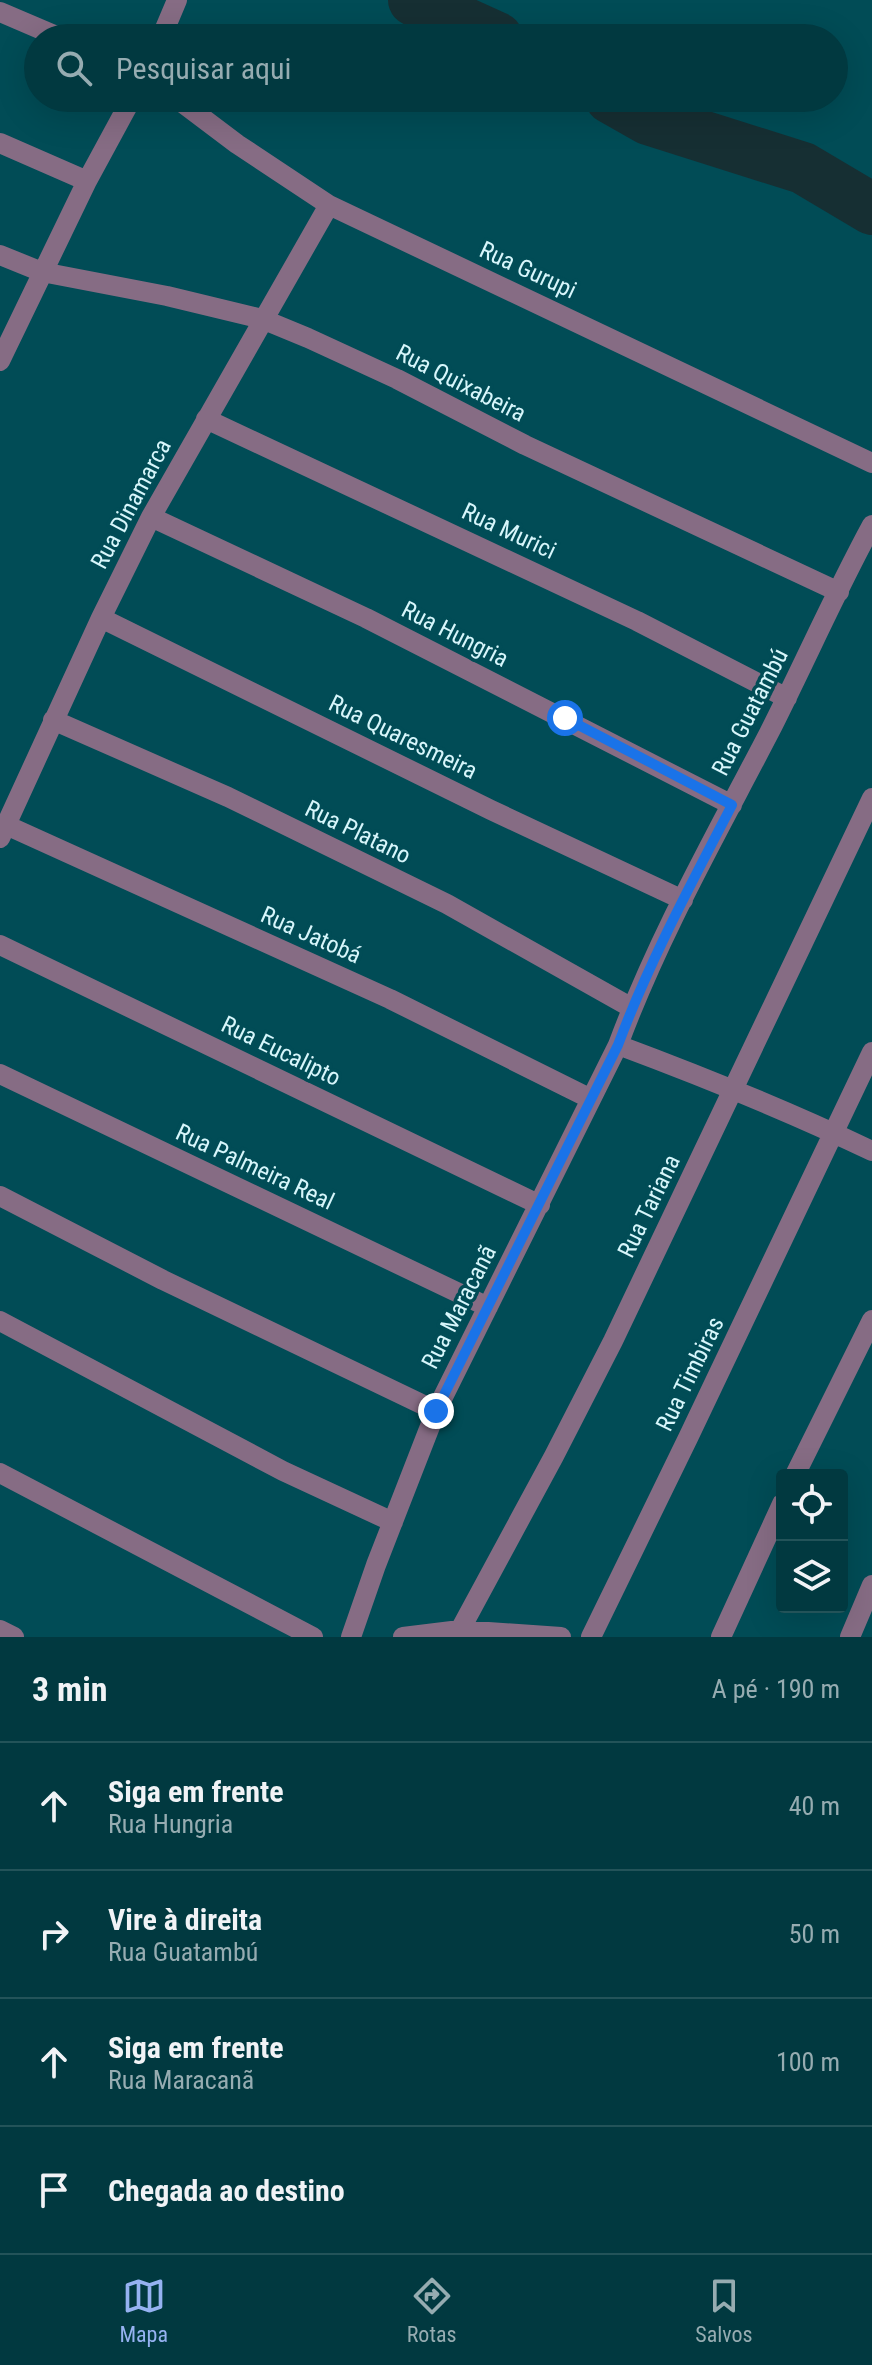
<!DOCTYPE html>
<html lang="pt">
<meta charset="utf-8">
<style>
body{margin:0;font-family:"Roboto Condensed",sans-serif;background:#0f444b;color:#f1f3f6}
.controls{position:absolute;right:24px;bottom:24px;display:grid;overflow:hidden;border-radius:8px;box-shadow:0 8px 32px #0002}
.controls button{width:72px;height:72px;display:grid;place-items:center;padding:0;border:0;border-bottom:2px solid #235359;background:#013940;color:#f1f3f6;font:40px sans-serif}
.stop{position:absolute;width:24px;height:24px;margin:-18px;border:6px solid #1a73e8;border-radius:50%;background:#fff}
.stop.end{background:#1a73e8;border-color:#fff;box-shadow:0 2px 8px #0008}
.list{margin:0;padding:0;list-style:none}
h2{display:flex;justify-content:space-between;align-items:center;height:104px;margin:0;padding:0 32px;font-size:34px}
h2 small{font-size:26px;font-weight:400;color:#96acb1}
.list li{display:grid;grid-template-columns:52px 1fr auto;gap:24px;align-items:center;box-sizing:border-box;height:128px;padding:0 32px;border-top:2px solid #235359}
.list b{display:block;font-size:30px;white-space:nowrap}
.list p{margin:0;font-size:26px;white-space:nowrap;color:#96acb1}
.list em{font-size:26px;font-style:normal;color:#96acb1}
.icon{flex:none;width:44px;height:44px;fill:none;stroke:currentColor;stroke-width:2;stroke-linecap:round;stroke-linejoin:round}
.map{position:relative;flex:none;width:872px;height:1637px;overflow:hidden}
.search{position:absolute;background:#013940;box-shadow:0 8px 32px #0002;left:24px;right:24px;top:24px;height:88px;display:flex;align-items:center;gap:20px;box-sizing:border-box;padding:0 28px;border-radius:44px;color:#96acb1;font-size:30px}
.sheet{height:616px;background:#013940}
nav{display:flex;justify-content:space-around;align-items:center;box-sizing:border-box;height:112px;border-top:2px solid #235359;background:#013940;font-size:22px;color:#96acb1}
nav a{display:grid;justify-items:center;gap:4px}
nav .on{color:#95b2f1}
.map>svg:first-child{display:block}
</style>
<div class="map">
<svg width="872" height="1637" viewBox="0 0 872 1637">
<rect width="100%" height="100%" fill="#014c56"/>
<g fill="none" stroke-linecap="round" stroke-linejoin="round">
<!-- river -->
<path stroke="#162f33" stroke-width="52" d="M414,0L497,38
M611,98L648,119L803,168L872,209"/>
<!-- minor -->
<path stroke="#866c84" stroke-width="20" d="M0,12L61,38
M161,38L177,0
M176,98L237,144L329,205L872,463
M0,143L87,181
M0,255L42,272L167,296L262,319L308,338L397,379L525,445L839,592
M0,361L87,181L132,98
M206,419L637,621L787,698
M151,517L366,618L732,805
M101,618L491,810L683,900
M53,720L228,797L447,904L632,1008
M6,825L390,999L591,1099
M0,838L101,618L151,517L329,205
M0,945L540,1205
M618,1045C704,1077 790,1112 872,1151
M0,1074L488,1307
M0,1196L163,1280L436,1411
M0,1321L283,1471L393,1522
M0,1473L313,1637
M795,1475L872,1320
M0,1630L14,1637
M460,1630L554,1456L613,1341L872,798
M351,1637L376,1565L436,1411L618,1045C658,937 716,835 769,733C804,664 835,593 872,525
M403,1637L460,1630L561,1637
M591,1637L688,1438L872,1052
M721,1637L782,1504
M850,1637L872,1585"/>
</g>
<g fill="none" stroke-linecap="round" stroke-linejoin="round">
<!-- route -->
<path stroke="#1a73e8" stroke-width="10" d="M436,1411L618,1045C649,962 691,884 732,805L565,718"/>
</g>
<g text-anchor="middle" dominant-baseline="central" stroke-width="7" stroke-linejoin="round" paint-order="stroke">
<!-- street labels -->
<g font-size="24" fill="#d7f6fb" stroke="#014c56">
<text transform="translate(528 270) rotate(25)">Rua Gurupi</text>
<text transform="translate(461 383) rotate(27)">Rua Quixabeira</text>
<text transform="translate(131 504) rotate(-62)">Rua Dinamarca</text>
<text transform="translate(509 531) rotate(25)">Rua Murici</text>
<text transform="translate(455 634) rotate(27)">Rua Hungria</text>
<text transform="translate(750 712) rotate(-63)">Rua Guatambú</text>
<text transform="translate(403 737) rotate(26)">Rua Quaresmeira</text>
<text transform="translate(358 832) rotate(26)">Rua Platano</text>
<text transform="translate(311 935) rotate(24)">Rua Jatobá</text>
<text transform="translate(281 1051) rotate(26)">Rua Eucalipto</text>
<text transform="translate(255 1167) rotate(25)">Rua Palmeira Real</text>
<text transform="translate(649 1206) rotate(-64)">Rua Tariana</text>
<text transform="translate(459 1307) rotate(-63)">Rua Maracanã</text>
<text transform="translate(690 1374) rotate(-64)">Rua Timbiras</text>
</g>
</g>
</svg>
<div class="controls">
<button><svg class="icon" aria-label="locate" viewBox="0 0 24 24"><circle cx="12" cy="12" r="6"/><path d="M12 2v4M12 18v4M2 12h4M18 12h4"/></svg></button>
<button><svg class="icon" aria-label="layers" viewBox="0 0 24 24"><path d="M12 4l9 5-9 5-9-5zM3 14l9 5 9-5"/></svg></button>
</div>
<div class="stop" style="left:565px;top:718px"></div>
<div class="stop end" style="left:436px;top:1411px"></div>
<div class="search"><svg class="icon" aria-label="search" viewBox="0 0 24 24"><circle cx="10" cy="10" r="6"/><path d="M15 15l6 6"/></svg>Pesquisar aqui</div>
</div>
<section class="sheet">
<h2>3 min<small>A pé · 190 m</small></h2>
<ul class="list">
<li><svg class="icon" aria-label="ahead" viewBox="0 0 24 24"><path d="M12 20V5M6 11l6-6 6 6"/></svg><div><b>Siga em frente</b><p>Rua Hungria</p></div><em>40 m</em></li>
<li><svg class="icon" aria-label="right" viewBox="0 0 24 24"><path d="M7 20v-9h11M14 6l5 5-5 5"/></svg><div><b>Vire à direita</b><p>Rua Guatambú</p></div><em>50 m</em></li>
<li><svg class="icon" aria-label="ahead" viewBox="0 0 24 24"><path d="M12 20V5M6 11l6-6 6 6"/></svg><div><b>Siga em frente</b><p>Rua Maracanã</p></div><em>100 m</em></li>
<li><svg class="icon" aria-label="arrive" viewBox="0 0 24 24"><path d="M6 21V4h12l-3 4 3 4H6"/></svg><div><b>Chegada ao destino</b></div></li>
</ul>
</section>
<nav>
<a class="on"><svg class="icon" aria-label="map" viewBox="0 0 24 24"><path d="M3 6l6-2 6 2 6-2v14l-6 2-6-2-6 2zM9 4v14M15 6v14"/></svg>Mapa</a>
<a><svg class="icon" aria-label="directions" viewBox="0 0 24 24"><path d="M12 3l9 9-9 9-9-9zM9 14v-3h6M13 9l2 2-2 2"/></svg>Rotas</a>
<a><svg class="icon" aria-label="saved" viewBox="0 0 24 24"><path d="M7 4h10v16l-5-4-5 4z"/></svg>Salvos</a>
</nav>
